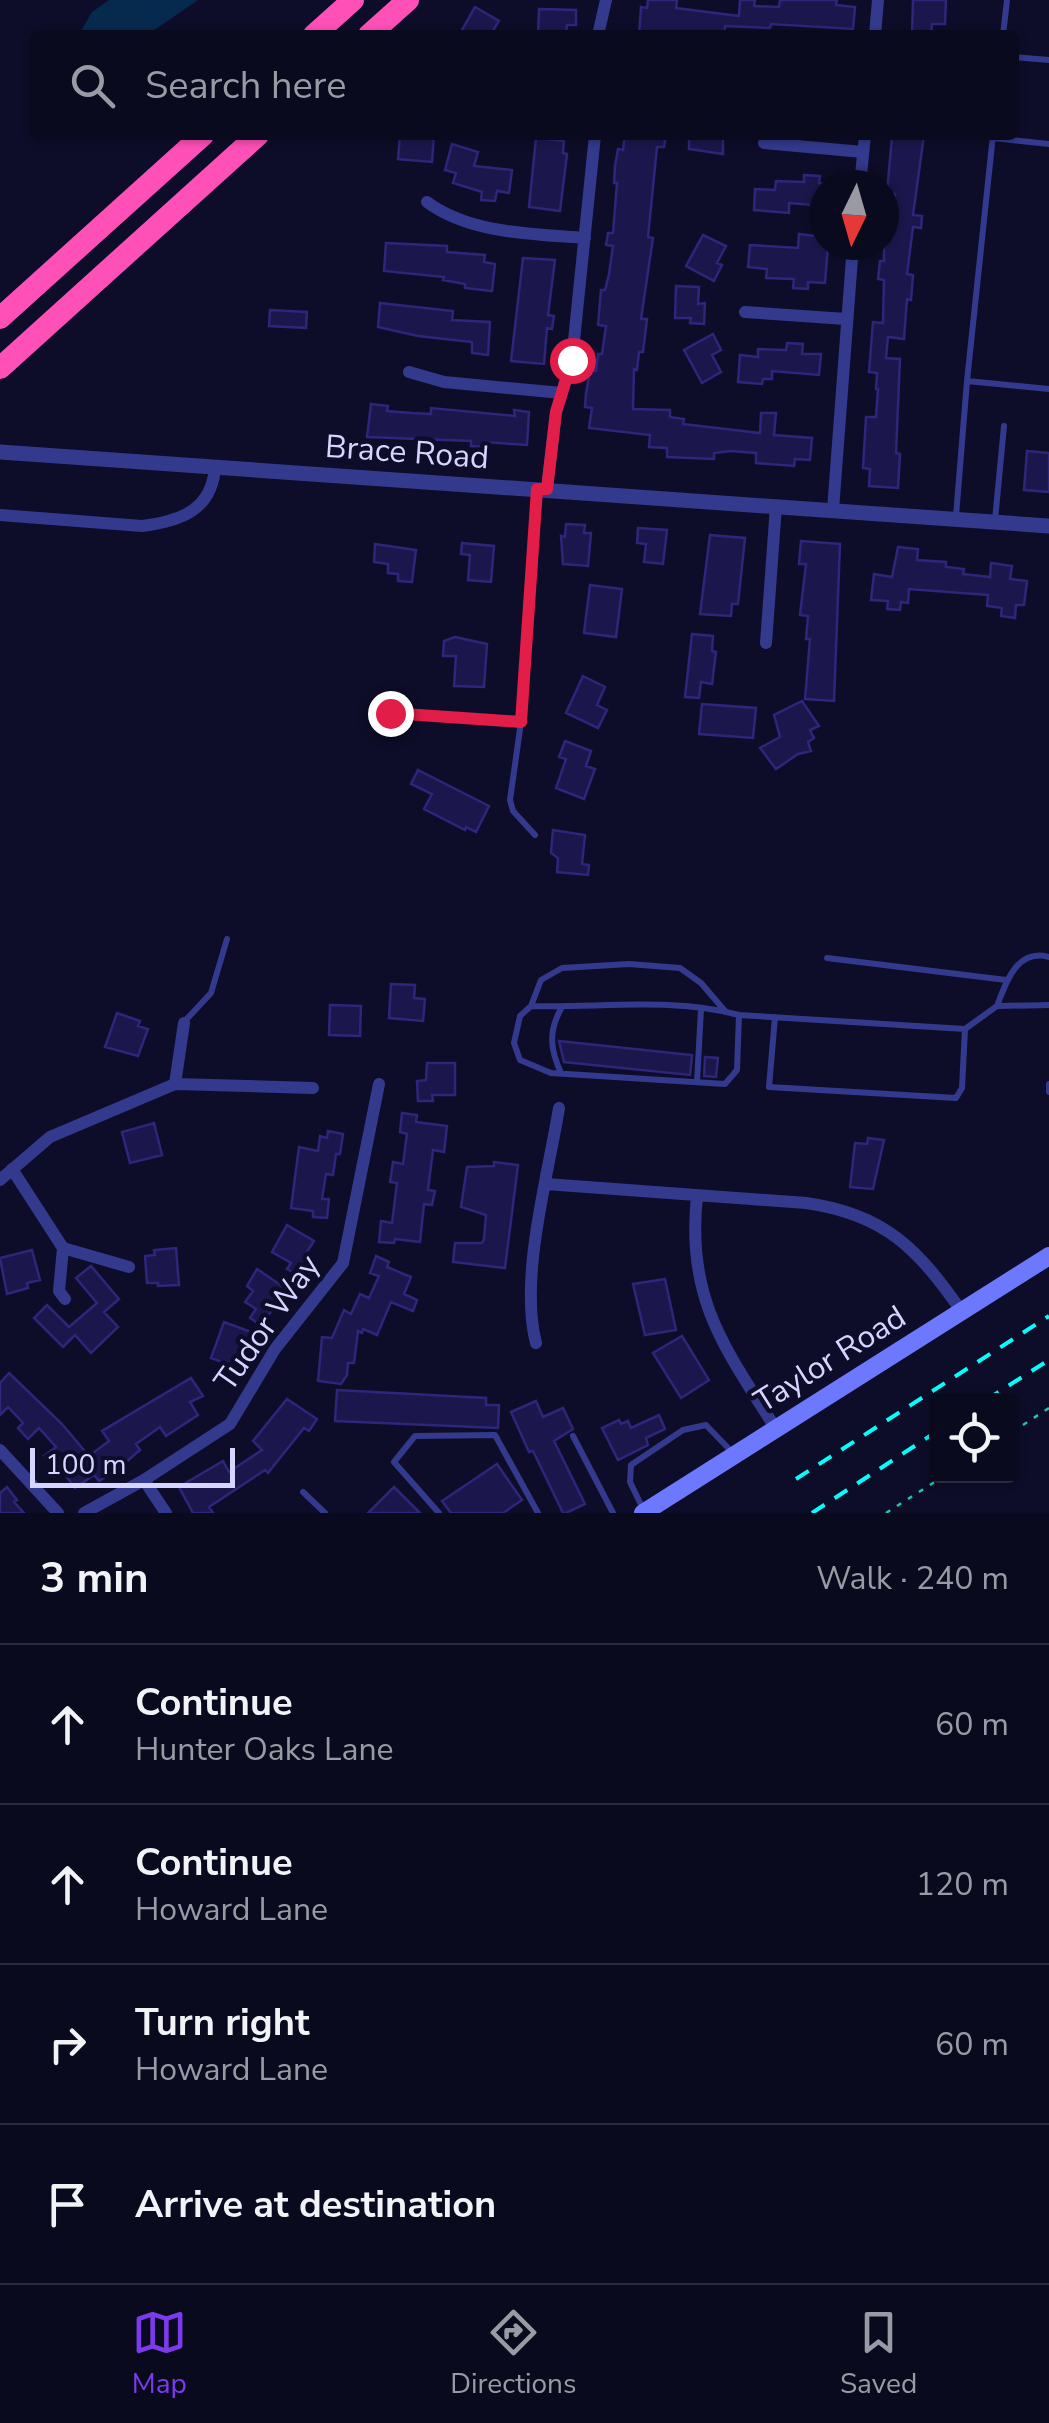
<!DOCTYPE html>
<meta charset="utf-8">
<style>
body{margin:0;font-family:"Nunito Sans",sans-serif;background:#18182c;color:#f1f3f6}
.controls{position:absolute;right:30px;bottom:30px;display:grid;overflow:hidden;border-radius:10px;box-shadow:0 2px 8px #0004}
.controls button{width:90px;height:90px;display:grid;place-items:center;padding:0;border:0;border-bottom:2px solid #2a2b3d;background:#0a0a1f;color:#f1f3f6;font:50px sans-serif}
.compass{position:absolute;left:809px;top:170px;width:90px;height:90px;border-radius:50%;background:#0a0a1f;box-shadow:0 2px 8px #0004;rotate:185deg}
.scale{position:absolute;left:30px;bottom:25px;width:205px;box-sizing:border-box;padding-left:10px;border:5px solid #d5d5ff;border-top:0;font-size:28px;line-height:35px;white-space:nowrap;color:#d5d5ff;-webkit-text-stroke:8px #0e0d29;paint-order:stroke}
.stop{position:absolute;width:30px;height:30px;margin:-22px;border:8px solid #e11d48;border-radius:50%;background:#fff}
.stop.end{background:#e11d48;border-color:#fff;box-shadow:0 2px 10px #0008}
.list{margin:0;padding:0;list-style:none}
h2{display:flex;justify-content:space-between;align-items:center;height:130px;margin:0;padding:0 40px;font-size:42px}
h2 small{font-size:32px;font-weight:400;color:#999aa4}
.list li{display:grid;grid-template-columns:65px 1fr auto;gap:30px;align-items:center;box-sizing:border-box;height:160px;padding:0 40px;border-top:2px solid #2a2b3d}
.list b{display:block;font-size:38px;white-space:nowrap}
.list p{margin:0;font-size:32px;white-space:nowrap;color:#999aa4}
.list em{font-size:32px;font-style:normal;color:#999aa4}
.icon{flex:none;width:55px;height:55px;fill:none;stroke:currentColor;stroke-width:2;stroke-linecap:round;stroke-linejoin:round}
.map{position:relative;flex:none;width:1049px;height:1513px;overflow:hidden}
.search{position:absolute;background:#0a0a1f;box-shadow:0 2px 8px #0004;left:30px;right:30px;top:30px;height:110px;display:flex;align-items:center;gap:25px;box-sizing:border-box;padding:0 35px;border-radius:10px;color:#999aa4;font-size:38px}
.sheet{height:770px;background:#0a0a1f}
nav{display:flex;justify-content:space-around;align-items:center;box-sizing:border-box;height:140px;border-top:2px solid #2a2b3d;background:#0a0a1f;font-size:28px;color:#999aa4}
nav a{display:grid;justify-items:center;gap:5px}
nav .on{color:#7c3aed}
.map>svg:first-child{display:block}
</style>
<div class="map">
<svg width="1049" height="1513" viewBox="0 0 1049 1513">
<rect width="100%" height="100%" fill="#0e0d29"/>
<!-- water -->
<path fill="#06294e" d="M109,0H198L147,35H84L81,31L92,12Z"/>
<!-- building -->
<path fill="#1b174c" stroke="#2d267a" stroke-width="2.5" d="M648,0H677L676,8L739,16L740,0H755L754,6L779,7L780,0H837L836,5L855,7L853,29L771,24L770,28L725,26L724,35H639L641,7L647,8Z
M913,0H946L945,24H932L931,35H912Z
M475,7L499,21L490,35H470L462,30Z
M539,9L576,10V25H567L566,35H538Z
M400,135H434L432,162L398,159Z
M625,135H666L664,147H657L648,237L653,238L641,319H647L643,352H639L637,370L634,369L633,409L670,410V417L684,419L683,424L760,433L761,413H776L774,435L812,438L810,460L795,459L794,466L756,463V453L731,451L714,453V459L667,457V448L649,447L650,435L589,428L592,408L585,407L586,394L590,370L596,371L598,354H602L606,326L598,325L601,290H605L609,274L613,246L606,245L608,233H613L617,183H614L615,166L618,149L623,150Z
M689,135H723V154L689,149Z
M902,135H924L913,215L922,216L921,228L913,227L907,274L913,275L911,300L907,299L904,339L888,337L886,358L900,359L896,453L900,454L898,488L869,486L870,469L863,468L866,417H876L878,389H876L877,373L869,372L873,322L883,323L884,280L878,279L880,261H884V229H890L895,194L887,193L892,137L901,138Z
M536,138L564,141L563,153L567,154L560,211L529,207Z
M452,144L478,152L474,166L512,170L509,193L497,191L495,201L481,200L482,192L453,183L456,173L445,170Z
M804,175L820,176L819,183L824,184V206L789,203V213L754,210L755,189L775,190L776,181L804,182Z
M799,234L824,237V245H828L825,283L808,282V289L793,288L794,279L766,278L767,269L748,267L750,245L798,248Z
M703,235L726,246L717,263L722,265L714,281L686,266Z
M386,243L447,246V252L485,255L484,262L495,264L492,291L465,288V284L443,280L444,277L384,271Z
M523,258L555,260L548,315L554,316L552,329L547,328L544,364L511,361Z
M676,286L699,287L698,304L705,303L704,324L690,323L691,318H675Z
M380,303L453,311L452,320L490,322L488,355L472,353V342L418,336L378,327Z
M270,310L307,312L306,328L269,326Z
M713,334L721,350L712,355L721,372L702,383L684,350Z
M787,343L803,344L802,354H821L819,375L772,371V379H763L762,384L738,382L740,355L758,357V349L786,350Z
M371,404L388,406L387,411L412,413L431,414V408L515,416L514,410L529,412L527,445L485,442L484,447L471,446V441L367,437Z
M1027,451L1049,453V492L1024,490Z
M566,524L585,525L584,533H591L588,566L563,564L561,536L565,537Z
M638,528L667,530L663,564L644,562L646,544L637,543Z
M710,535L745,538L738,604H732L731,616L700,614Z
M801,541L840,544L834,701L805,699L810,639H806L808,616L800,615L806,564H799Z
M462,543L494,546L491,582L468,580L470,555L461,554Z
M375,544L416,550L412,582L398,581V574L388,573V564L374,562Z
M898,547L918,549L917,560L946,562V567L964,569L963,574L990,577L991,563L1012,566L1010,579L1027,581L1024,605H1016L1015,618L1001,616L1002,608L987,606L988,595L909,589L908,603L901,602L900,610L887,609L888,601L871,600L874,574L892,577Z
M590,585L622,589L616,637L584,633Z
M692,634L713,636L712,651L716,652L712,684L701,682L699,698L685,697Z
M455,637L487,644L484,687L454,686L456,656H443L444,641Z
M583,676L605,687L597,705L607,710L598,728L566,713Z
M802,701L819,726L810,730L814,738L808,742L811,751L798,754L776,769L760,748L780,737L774,715Z
M702,704L756,708L753,738L699,734Z
M565,741L591,751L586,766L595,769L584,799L556,788L566,759L559,757Z
M418,770L489,806L476,832L466,827L465,830L424,809L432,794L411,784Z
M553,830L585,835L582,864L589,865L588,875L557,872L558,858L551,853Z
M391,984L415,985L414,998L425,999L423,1021L389,1018Z
M330,1005L361,1006L360,1036L329,1035Z
M117,1013L140,1021L138,1026L148,1029L138,1056L105,1047Z
M559,1041L692,1055L690,1075L564,1062Z
M705,1057L718,1058L716,1077L704,1076Z
M427,1063H455V1095H432L433,1101H418L417,1081L426,1080Z
M402,1113L417,1115L416,1122L447,1126L444,1152L433,1150L428,1190L435,1191L432,1205L424,1204L420,1242L395,1239L394,1243L379,1242L381,1221L392,1223L397,1183L390,1182L393,1162L403,1164L407,1134L400,1132Z
M154,1123L162,1155L130,1163L122,1132Z
M328,1131L343,1134L340,1154H336L333,1175L326,1174L322,1199H329L327,1218L313,1217V1211L291,1208L299,1147L318,1151L320,1136L327,1138Z
M868,1138L884,1140L873,1189L850,1187L855,1143L867,1144Z
M494,1162L518,1165L505,1268L453,1262L455,1243H482L484,1239L486,1215L461,1207L467,1167L494,1166Z
M287,1225L314,1241L303,1258L309,1261L300,1276L287,1269L291,1263L272,1252Z
M176,1248L179,1285L158,1286V1283H147L145,1256L155,1255L154,1250Z
M32,1250L40,1280L27,1283L28,1288L7,1294L0,1258Z
M376,1256L389,1262L387,1267L411,1277L404,1294L417,1300L413,1311L391,1302L377,1335L363,1329L362,1333L358,1331L354,1363H348L347,1375L341,1384L318,1381L322,1337L332,1338L344,1310L351,1314L360,1294L369,1298L379,1276L370,1273Z
M91,1266L119,1299L104,1312L118,1327L91,1353L75,1335L63,1347L34,1318L47,1305L69,1327L97,1303L76,1278Z
M257,1269L285,1288L262,1326L250,1318L256,1309L245,1302L253,1291L247,1286Z
M665,1279L676,1330L645,1335L633,1284Z
M224,1322L251,1332L234,1374L219,1368L222,1362L211,1358Z
M682,1336L709,1380L681,1398L653,1353Z
M9,1373L62,1424L89,1456L109,1441L102,1431L191,1378L203,1396L190,1402L198,1415L166,1436L160,1427L136,1444L140,1450L125,1463L99,1481L94,1475L75,1488L58,1465L54,1468L44,1456L56,1447L39,1428L28,1439L18,1428L23,1423L8,1407L0,1415V1383Z
M337,1390L486,1398V1405H499L498,1428L335,1421Z
M287,1399L317,1419L309,1431L304,1428L268,1473L265,1470L209,1507L213,1513H193L179,1487L223,1461L229,1472L262,1450L253,1441Z
M536,1401L543,1417L563,1408L573,1429L554,1441L585,1504L566,1513H563L533,1451L529,1452L511,1412Z
M659,1415L665,1429L646,1438L648,1445L618,1460L602,1428L619,1420L621,1424L628,1421L631,1428Z
M497,1464L522,1500L503,1513H451L442,1501Z
M7,1487L17,1500L14,1502L24,1513H0V1493Z
M394,1487L420,1513H368Z"/>
<g fill="none" stroke-linecap="round" stroke-linejoin="round">
<!-- path -->
<path stroke="#22c6a9" stroke-width="2.5" stroke-dasharray="5 8" stroke-linecap="butt" d="M1012,1432L1049,1408
M886,1513L944,1476"/>
<!-- service -->
<path stroke="#333a8d" stroke-width="6" d="M1003,35L1007,0
M1014,57L1049,60
M993,138L1049,144
M967,381L993,135
M956,516L967,381L1049,389
M995,520L1004,426
M390,713L521,722L537,490
M521,722L510,800L513,811L535,835
M827,958L1006,980
M531,1006C598,1008 674,997 739,1015L737,1070L725,1084L551,1073L520,1060L514,1043L520,1016L531,1006L541,980L562,968L629,964L680,968L701,983L725,1011
M997,1006C1006,982 1017,948 1049,957
M739,1015L965,1029L997,1006L1049,1005
M775,1017L769,1087L956,1098L962,1088L965,1029
M184,1022L211,993L227,939
M561,1073C550,1049 548,1031 562,1007
M697,1082L701,1009
M1049,1084V1092
M573,1436L613,1513
M303,1492L325,1513
M644,1511L630,1482L631,1465L683,1430L706,1425L732,1452
M439,1513L394,1462L415,1436L495,1435L538,1513"/>
<!-- minor -->
<path stroke="#333a8d" stroke-width="12" d="M598,35L606,0
M875,35L878,0
M764,143L863,152
M860,185L865,135
M427,202C470,234 534,234 585,238
M745,312L846,319
M409,372L444,382L562,393
M547,489L556,412L572,360L595,135
M833,510L853,245
M0,515L142,526C181,521 212,510 215,467
M766,643L776,506
M175,1084L184,1023
M12,1169L63,1248L129,1267
M0,1180L50,1137L175,1084L313,1088
M546,1184L806,1203C885,1214 918,1249 962,1312
M697,1196C686,1298 724,1347 776,1429
M63,1248L59,1291L65,1299
M536,1343C519,1278 548,1176 559,1108
M0,1450L58,1513
M144,1480L166,1513
M84,1513L144,1480L230,1424L275,1349L343,1263L379,1084"/>
<!-- tertiary -->
<path stroke="#333a8d" stroke-width="15" d="M0,452L1049,526"/>
<!-- secondary -->
<path stroke="#6c79ff" stroke-width="18" d="M643,1513L1049,1256"/>
<!-- motorway -->
<path stroke="#ff50b8" stroke-width="22" d="M314,35L353,0
M369,35L408,0
M0,318L203,135
M0,368L258,135"/>
<!-- rail -->
<path stroke="#01fffb" stroke-width="4" stroke-dasharray="15 12" stroke-linecap="butt" d="M986,1400L1049,1360
M796,1479L1049,1316
M812,1513L936,1432"/>
</g>
<g fill="none" stroke-linecap="round" stroke-linejoin="round">
<!-- route -->
<path stroke="#e11d48" stroke-width="12" d="M390,713L521,722L537,489H547L556,412L572,360"/>
</g>
<g text-anchor="middle" dominant-baseline="central" stroke-width="9" stroke-linejoin="round" paint-order="stroke">
<!-- street labels -->
<g font-size="32" fill="#d5d5ff" stroke="#0e0d29">
<text transform="translate(407 452) rotate(4)">Brace Road</text>
<text transform="translate(267 1323) rotate(-55)">Tudor Way</text>
<text transform="translate(830 1359) rotate(-32)">Taylor Road</text>
</g>
</g>
</svg>
<div class="controls">
<button><svg class="icon" aria-label="locate" viewBox="0 0 24 24"><circle cx="12" cy="12" r="6"/><path d="M12 2v4M12 18v4M2 12h4M18 12h4"/></svg></button>
</div>
<svg class="compass" viewBox="-18 -18 36 36"><path d="M0-13l5 13h-10z" fill="#e53935"/><path d="M0 13l5-13h-10z" fill="#999aa4"/></svg>
<div class="scale">100 m</div>
<div class="stop" style="left:572px;top:360px"></div>
<div class="stop end" style="left:390px;top:713px"></div>
<div class="search"><svg class="icon" aria-label="search" viewBox="0 0 24 24"><circle cx="10" cy="10" r="6"/><path d="M15 15l6 6"/></svg>Search here</div>
</div>
<section class="sheet">
<h2>3 min<small>Walk · 240 m</small></h2>
<ul class="list">
<li><svg class="icon" aria-label="ahead" viewBox="0 0 24 24"><path d="M12 20V5M6 11l6-6 6 6"/></svg><div><b>Continue</b><p>Hunter Oaks Lane</p></div><em>60 m</em></li>
<li><svg class="icon" aria-label="ahead" viewBox="0 0 24 24"><path d="M12 20V5M6 11l6-6 6 6"/></svg><div><b>Continue</b><p>Howard Lane</p></div><em>120 m</em></li>
<li><svg class="icon" aria-label="right" viewBox="0 0 24 24"><path d="M7 20v-9h11M14 6l5 5-5 5"/></svg><div><b>Turn right</b><p>Howard Lane</p></div><em>60 m</em></li>
<li><svg class="icon" aria-label="arrive" viewBox="0 0 24 24"><path d="M6 21V4h12l-3 4 3 4H6"/></svg><div><b>Arrive at destination</b></div></li>
</ul>
</section>
<nav>
<a class="on"><svg class="icon" aria-label="map" viewBox="0 0 24 24"><path d="M3 6l6-2 6 2 6-2v14l-6 2-6-2-6 2zM9 4v14M15 6v14"/></svg>Map</a>
<a><svg class="icon" aria-label="directions" viewBox="0 0 24 24"><path d="M12 3l9 9-9 9-9-9zM9 14v-3h6M13 9l2 2-2 2"/></svg>Directions</a>
<a><svg class="icon" aria-label="saved" viewBox="0 0 24 24"><path d="M7 4h10v16l-5-4-5 4z"/></svg>Saved</a>
</nav>
